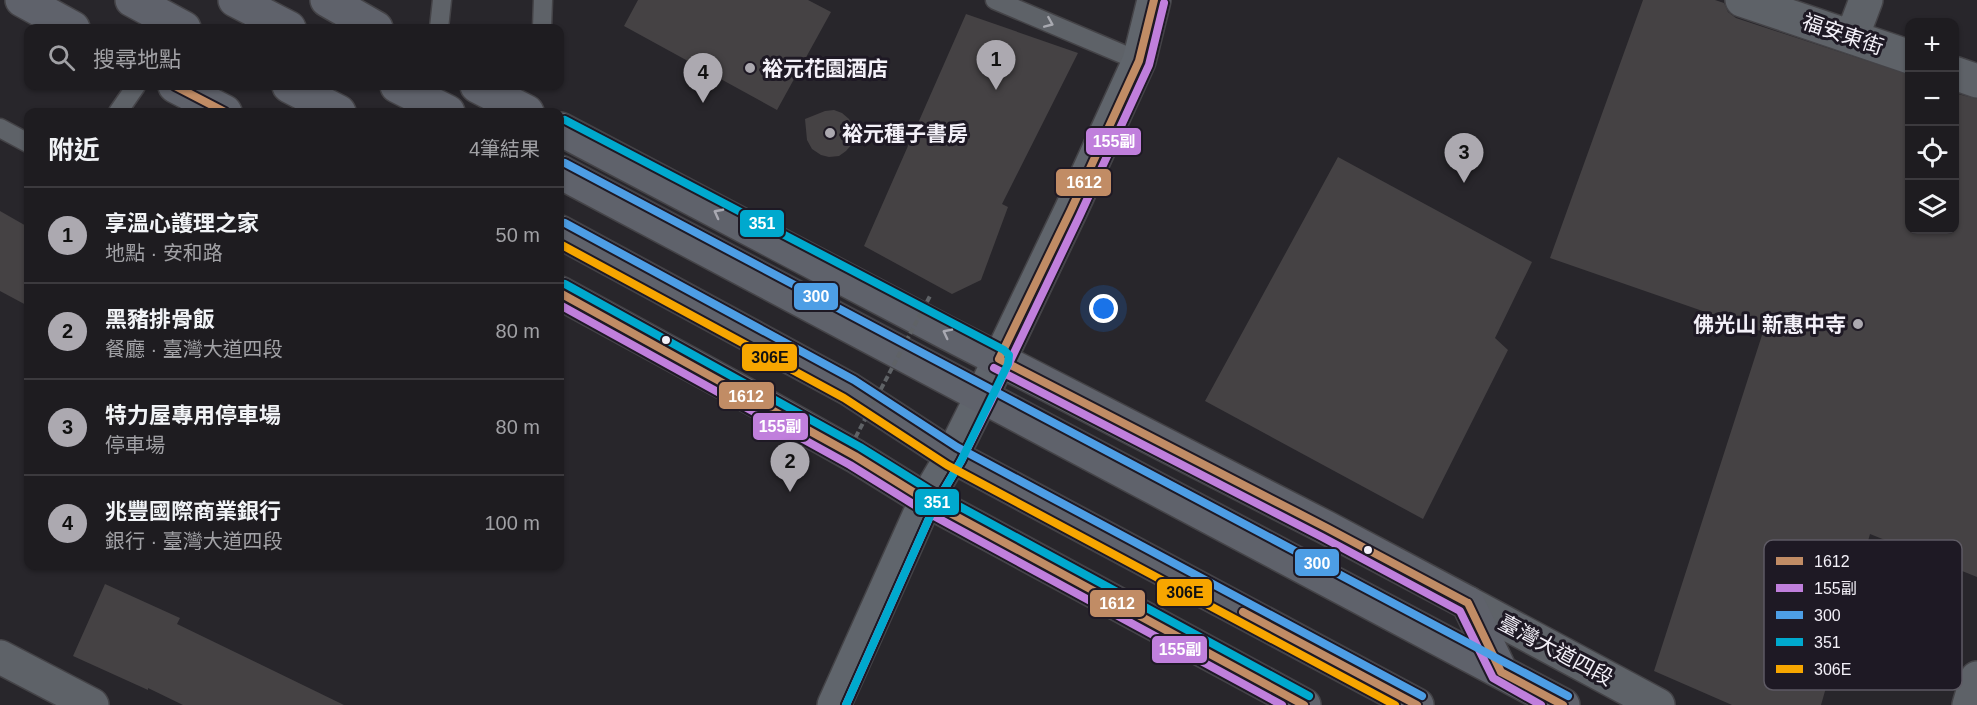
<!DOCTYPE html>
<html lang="zh-TW">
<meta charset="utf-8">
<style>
body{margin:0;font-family:Helvetica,"Noto Sans TC",sans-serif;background:#2b292d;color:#f1f3f6}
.controls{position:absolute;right:18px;top:18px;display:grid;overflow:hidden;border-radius:12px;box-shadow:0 2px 4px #0004}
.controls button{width:54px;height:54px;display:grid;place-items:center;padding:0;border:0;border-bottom:2px solid #3c3a3e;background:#1e1c20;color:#f1f3f6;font:30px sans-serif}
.you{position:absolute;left:1104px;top:309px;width:21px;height:21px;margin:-15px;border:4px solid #fff;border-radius:50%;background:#1a73e8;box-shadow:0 0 0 9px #1a73e833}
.badge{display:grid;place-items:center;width:39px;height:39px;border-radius:50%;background:#aca9b0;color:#111;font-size:20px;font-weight:700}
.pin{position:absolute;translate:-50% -50px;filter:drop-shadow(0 2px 3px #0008)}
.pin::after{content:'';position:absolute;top:32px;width:21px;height:18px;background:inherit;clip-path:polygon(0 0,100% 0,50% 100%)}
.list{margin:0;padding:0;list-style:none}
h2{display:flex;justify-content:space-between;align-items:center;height:78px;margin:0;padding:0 24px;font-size:26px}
h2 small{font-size:20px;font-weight:400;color:#a1a1a5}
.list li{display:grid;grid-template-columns:39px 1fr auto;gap:18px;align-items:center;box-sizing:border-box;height:96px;padding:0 24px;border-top:2px solid #3c3a3e}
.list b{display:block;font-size:22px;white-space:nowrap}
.list p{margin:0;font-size:20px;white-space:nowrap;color:#a1a1a5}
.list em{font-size:20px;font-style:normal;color:#a1a1a5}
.icon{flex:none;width:33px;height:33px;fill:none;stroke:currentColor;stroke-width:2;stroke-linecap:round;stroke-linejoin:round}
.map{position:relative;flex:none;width:1977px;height:705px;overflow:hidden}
.search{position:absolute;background:#1e1c20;box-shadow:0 2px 4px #0004;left:24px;top:24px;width:540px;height:66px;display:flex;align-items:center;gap:15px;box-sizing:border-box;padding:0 21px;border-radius:12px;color:#a1a1a5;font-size:22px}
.panel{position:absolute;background:#1e1c20;box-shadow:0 2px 4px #0004;left:24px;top:108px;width:540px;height:462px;border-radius:12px}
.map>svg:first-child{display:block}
</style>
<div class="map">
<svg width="1977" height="705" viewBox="0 0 1977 705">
<rect width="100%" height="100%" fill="#28262b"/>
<!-- building -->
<path fill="#454244" d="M638,0H808L831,12L777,110L624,26Z
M1643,0H1715L1724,3L1728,12L1736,18L1910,75V230H1954V93L1977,99V577L1870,534L1821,705H1732L1654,671L1763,332L1550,258Z
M966,14L1078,53L1002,204L1008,207L981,280L952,294L864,246Z
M834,110L842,113L849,119L853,127L854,136L852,144L846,151L839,156L829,157L821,155L812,149L807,140L805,119L825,111Z
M1338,157L1532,262L1495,338L1508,350L1423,519L1205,401Z
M0,211L28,227V306L0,291Z
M105,584L180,618L177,624L344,705H183L148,688V690L73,656Z"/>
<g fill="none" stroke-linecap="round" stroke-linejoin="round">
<defs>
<path id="service" d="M995,0L1139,61
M439,28L442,0
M542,28L543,0
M118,112L136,86
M0,128L28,143"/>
<path id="minor" d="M1742,0L1910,57
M1852,37L1866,0
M1954,73L1977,81
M0,657L92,705
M1969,705L1977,678"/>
<path id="tertiary" d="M1468,603L1658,705"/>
<path id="secondary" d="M834,705L926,500L952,456L982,396L1071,210L1139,61L1154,0"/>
<path id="primary" d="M22,0L73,28
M132,0L184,28
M235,0L289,28
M327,0L376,28
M175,86L225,112
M289,86L339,112
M397,86L448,112
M477,86L527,112
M560,129L947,333L1327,528L1468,603L1501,672
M560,172L1563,705
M560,232L849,389L952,456L1417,705
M560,293L743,393L855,456L926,500L1304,705"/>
</defs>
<!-- service casing -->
<use href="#service" stroke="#444347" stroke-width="21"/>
<!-- minor casing -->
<use href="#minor" stroke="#444347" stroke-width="36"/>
<!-- tertiary casing -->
<use href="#tertiary" stroke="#444347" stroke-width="36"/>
<!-- secondary casing -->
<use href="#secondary" stroke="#444347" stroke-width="36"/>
<!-- primary casing -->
<use href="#primary" stroke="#444347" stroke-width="36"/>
<!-- service -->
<use href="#service" stroke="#5e6268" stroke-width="18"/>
<!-- minor -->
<use href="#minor" stroke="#5e6268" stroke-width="33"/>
<!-- tertiary -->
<use href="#tertiary" stroke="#5e6268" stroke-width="33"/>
<!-- secondary -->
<use href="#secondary" stroke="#60656c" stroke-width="33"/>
<!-- primary -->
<use href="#primary" stroke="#5f626b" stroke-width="33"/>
<!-- path-bridge -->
<path stroke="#5f6266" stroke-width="4" stroke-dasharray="6 3" stroke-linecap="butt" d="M843,461L930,296"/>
<defs>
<path id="bus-1" d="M175,86L225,112
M560,293L855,456L926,500L1304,705
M999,359L1327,528L1468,603
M999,359L1071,210L1139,61L1154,0
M1468,603L1501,672
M1243,612L1417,705
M1501,672L1563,705"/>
<path id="bus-2" d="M560,305L850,465L921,509L1282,705
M994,368L1322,537L1460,611L1493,678L1541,705
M846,705L935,505L961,461L991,401L1080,215L1149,65L1164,3"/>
<path id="bus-3" d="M565,163L1568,696
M565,223L854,380L957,447L1422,696"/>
<path id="bus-4" d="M565,120L1004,350L1009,355L1008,364L961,461L935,505L846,705
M565,284L860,447L931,491L1309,696"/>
<path id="bus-5" d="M560,244L844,398L947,465L1395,705"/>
</defs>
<!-- bus-1 casing -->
<use href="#bus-1" stroke="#1e1924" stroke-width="12"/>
<!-- bus-2 casing -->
<use href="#bus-2" stroke="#1e1924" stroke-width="12"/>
<!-- bus-3 casing -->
<use href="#bus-3" stroke="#1e1924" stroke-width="12"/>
<!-- bus-4 casing -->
<use href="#bus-4" stroke="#1e1924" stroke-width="12"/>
<!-- bus-5 casing -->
<use href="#bus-5" stroke="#1e1924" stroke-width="12"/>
<!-- bus-1 -->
<use href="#bus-1" stroke="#c18c65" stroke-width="8"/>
<!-- bus-2 -->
<use href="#bus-2" stroke="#c07fdc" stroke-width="8"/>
<!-- bus-3 -->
<use href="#bus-3" stroke="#4d9ee5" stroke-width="8"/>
<!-- bus-4 -->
<use href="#bus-4" stroke="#00a9ce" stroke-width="8"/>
<!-- bus-5 -->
<use href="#bus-5" stroke="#f7a600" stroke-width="8"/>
</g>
<!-- one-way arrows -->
<defs><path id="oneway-chevron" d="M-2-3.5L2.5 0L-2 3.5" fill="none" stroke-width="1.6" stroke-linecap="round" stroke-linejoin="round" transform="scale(1.5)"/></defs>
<use stroke="#a8a9b0" href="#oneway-chevron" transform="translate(1049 23) rotate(23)"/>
<g stroke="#a9a9b2">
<use href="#oneway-chevron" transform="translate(718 213) rotate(-152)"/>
<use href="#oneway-chevron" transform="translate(947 333) rotate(-153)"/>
</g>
<!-- markers -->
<g fill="#aca9b0" stroke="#1e1924" stroke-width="2">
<circle cx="750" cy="68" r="6"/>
<circle cx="830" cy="133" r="6"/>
<circle cx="1858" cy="324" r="6"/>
</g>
<g fill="#f3f0f8" stroke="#1e1924" stroke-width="2">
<circle cx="666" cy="340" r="5"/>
<circle cx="1368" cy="550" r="5"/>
</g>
<g text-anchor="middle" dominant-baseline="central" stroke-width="6" stroke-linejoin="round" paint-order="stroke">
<!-- street labels -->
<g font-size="21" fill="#f3f0f8" stroke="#1e1924">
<text transform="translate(1843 34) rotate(19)">福安東街</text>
<text transform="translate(1556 650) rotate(28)">臺灣大道四段</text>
</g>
<!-- poi labels -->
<g font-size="21" font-weight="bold" fill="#f3f0f8" stroke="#1e1924" text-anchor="start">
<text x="762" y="68">裕元花園酒店</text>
<text x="842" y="133">裕元種子書房</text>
<text x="1846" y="324" text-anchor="end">佛光山 新惠中寺</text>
</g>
</g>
<!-- legend -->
<rect x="1764" y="540" width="198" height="150" rx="9" fill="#1e1924" stroke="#5e5a64" stroke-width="1.5"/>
<rect x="1776" y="557" width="27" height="8" fill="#c18c65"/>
<rect x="1776" y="584" width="27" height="8" fill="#c07fdc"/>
<rect x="1776" y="611" width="27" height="8" fill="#4d9ee5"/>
<rect x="1776" y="638" width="27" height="8" fill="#00a9ce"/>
<rect x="1776" y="665" width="27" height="8" fill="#f7a600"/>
<g font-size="16" fill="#f3f0f8">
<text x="1814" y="567">1612</text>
<text x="1814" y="594">155副</text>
<text x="1814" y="621">300</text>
<text x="1814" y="648">351</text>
<text x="1814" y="675">306E</text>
</g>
<g stroke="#1e1924" stroke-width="2">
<rect x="1085" y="127" width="57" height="29" rx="6" fill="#c07fdc"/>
<rect x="1055" y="168" width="57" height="29" rx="6" fill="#c18c65"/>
<rect x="739" y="209" width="46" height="29" rx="6" fill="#00a9ce"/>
<rect x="793" y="282" width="46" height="29" rx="6" fill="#4d9ee5"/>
<rect x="741" y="343" width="57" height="29" rx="6" fill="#f7a600"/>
<rect x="718" y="381" width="57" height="29" rx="6" fill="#c18c65"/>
<rect x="752" y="412" width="57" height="29" rx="6" fill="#c07fdc"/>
<rect x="914" y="488" width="46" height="28" rx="6" fill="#00a9ce"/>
<rect x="1294" y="548" width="46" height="29" rx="6" fill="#4d9ee5"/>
<rect x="1156" y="578" width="57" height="29" rx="6" fill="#f7a600"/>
<rect x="1089" y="589" width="57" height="29" rx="6" fill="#c18c65"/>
<rect x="1151" y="635" width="57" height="29" rx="6" fill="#c07fdc"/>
</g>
<g font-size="16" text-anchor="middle" font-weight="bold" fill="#fff">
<text x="1114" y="147">155副</text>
<text x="1084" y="188">1612</text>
<text x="762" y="229">351</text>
<text x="816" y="302">300</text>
<text x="746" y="402">1612</text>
<text x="780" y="432">155副</text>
<text x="937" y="508">351</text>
<text x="1317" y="569">300</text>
<text x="1117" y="609">1612</text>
<text x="1180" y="655">155副</text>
</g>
<g font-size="16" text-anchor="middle" font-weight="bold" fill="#111">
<text x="770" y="363">306E</text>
<text x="1185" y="598">306E</text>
</g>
</svg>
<div class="controls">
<button>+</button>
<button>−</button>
<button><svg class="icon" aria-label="locate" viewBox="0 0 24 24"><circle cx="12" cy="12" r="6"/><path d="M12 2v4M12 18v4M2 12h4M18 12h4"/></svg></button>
<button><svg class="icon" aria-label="layers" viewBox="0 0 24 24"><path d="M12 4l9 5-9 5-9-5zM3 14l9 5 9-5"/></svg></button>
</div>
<div class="you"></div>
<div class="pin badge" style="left:996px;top:90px">1</div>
<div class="pin badge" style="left:790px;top:492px">2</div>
<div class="pin badge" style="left:1464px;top:183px">3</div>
<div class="pin badge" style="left:703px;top:103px">4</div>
<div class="search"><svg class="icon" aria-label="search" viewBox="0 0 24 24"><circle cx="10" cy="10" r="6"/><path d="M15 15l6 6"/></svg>搜尋地點</div>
<section class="panel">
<h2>附近<small>4筆結果</small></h2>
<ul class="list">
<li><span class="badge">1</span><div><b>享溫心護理之家</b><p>地點 · 安和路</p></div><em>50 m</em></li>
<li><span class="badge">2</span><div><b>黑豬排骨飯</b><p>餐廳 · 臺灣大道四段</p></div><em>80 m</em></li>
<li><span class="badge">3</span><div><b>特力屋專用停車場</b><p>停車場</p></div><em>80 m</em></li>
<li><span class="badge">4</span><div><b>兆豐國際商業銀行</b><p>銀行 · 臺灣大道四段</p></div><em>100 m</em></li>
</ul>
</section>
</div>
